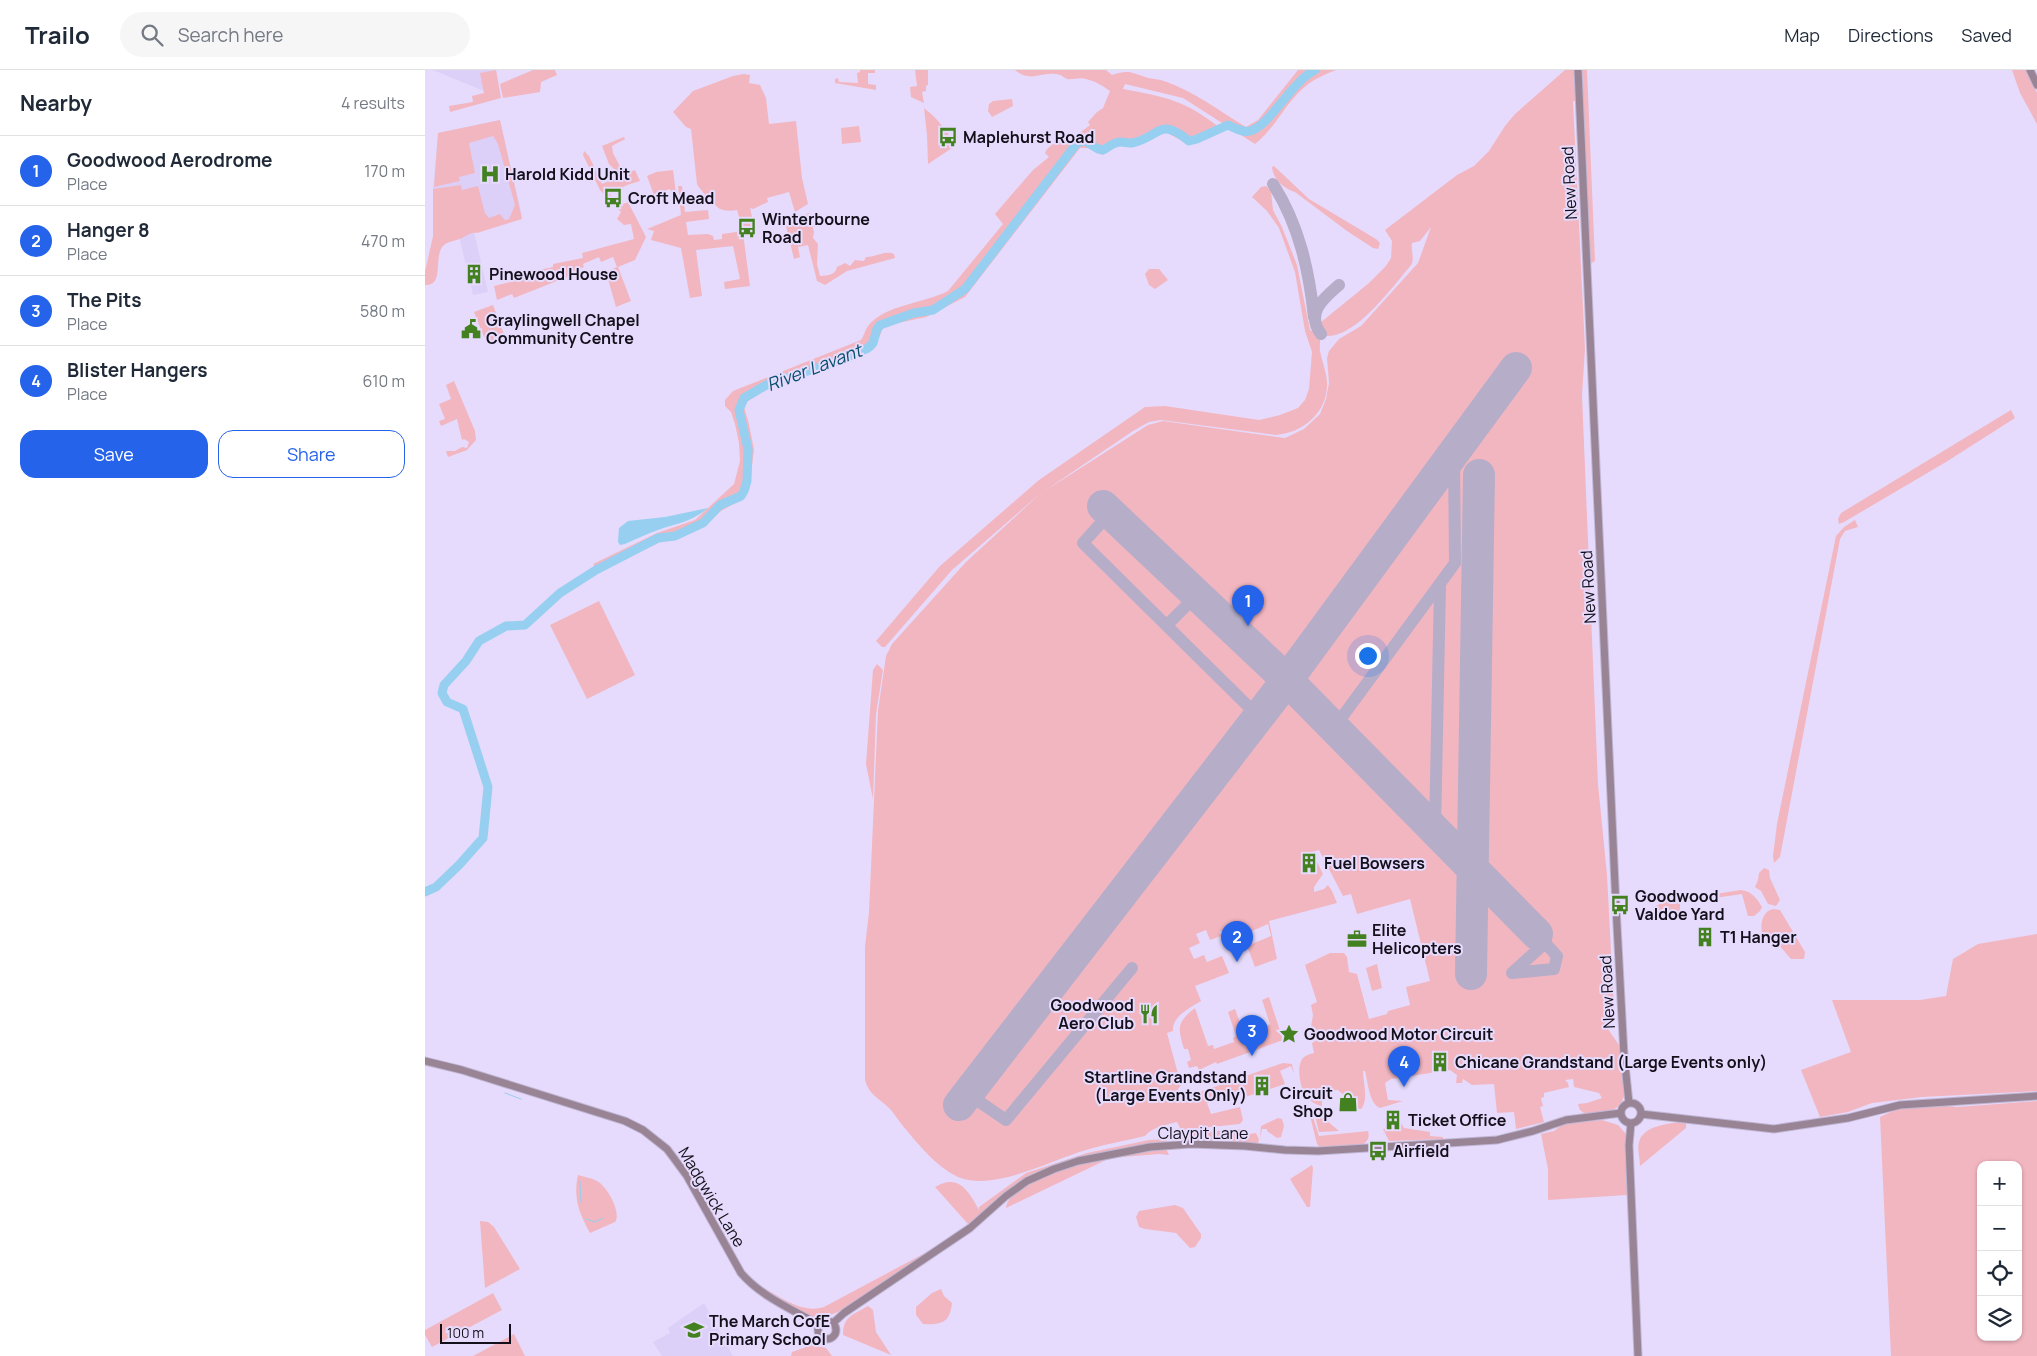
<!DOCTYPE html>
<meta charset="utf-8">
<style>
body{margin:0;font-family:Manrope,sans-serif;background:#f6f6f7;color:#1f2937}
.controls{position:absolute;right:15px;bottom:15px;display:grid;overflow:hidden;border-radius:10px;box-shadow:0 1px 4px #0004}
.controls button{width:45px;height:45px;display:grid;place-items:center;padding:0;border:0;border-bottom:1px solid #e0e1e3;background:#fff;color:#1f2937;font:25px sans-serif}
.scale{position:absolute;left:15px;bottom:12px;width:71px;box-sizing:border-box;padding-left:5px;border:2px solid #14101b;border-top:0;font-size:14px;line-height:18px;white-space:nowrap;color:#14101b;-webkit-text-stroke:4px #e6dbfc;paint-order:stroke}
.you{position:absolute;left:942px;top:585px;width:18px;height:18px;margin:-12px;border:4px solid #fff;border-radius:50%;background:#1a73e8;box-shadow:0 0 0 8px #1a73e833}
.badge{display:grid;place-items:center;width:32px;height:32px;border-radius:50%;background:#2563eb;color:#fff;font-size:16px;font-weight:700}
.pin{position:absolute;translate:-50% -41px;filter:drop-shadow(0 1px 2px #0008)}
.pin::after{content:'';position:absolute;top:26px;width:18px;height:15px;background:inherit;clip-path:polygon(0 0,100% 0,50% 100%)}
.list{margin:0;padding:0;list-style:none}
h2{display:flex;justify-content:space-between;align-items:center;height:65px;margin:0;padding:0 20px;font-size:21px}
h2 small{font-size:16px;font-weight:400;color:#747a83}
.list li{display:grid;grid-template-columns:32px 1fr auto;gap:15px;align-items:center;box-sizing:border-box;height:70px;padding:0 20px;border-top:1px solid #e0e1e3}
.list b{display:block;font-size:19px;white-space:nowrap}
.list p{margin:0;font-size:16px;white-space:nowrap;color:#747a83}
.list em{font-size:16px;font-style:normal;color:#747a83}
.actions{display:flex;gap:10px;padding:15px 20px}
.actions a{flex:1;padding:11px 0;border:1px solid #2563eb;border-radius:15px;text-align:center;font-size:18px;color:#2563eb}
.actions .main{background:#2563eb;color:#fff}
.icon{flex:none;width:28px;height:28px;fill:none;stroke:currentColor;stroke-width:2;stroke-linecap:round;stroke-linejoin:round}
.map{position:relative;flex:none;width:1612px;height:1286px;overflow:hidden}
header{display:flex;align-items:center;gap:30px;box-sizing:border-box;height:70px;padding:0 25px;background:#fff;border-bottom:1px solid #e0e1e3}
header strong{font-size:24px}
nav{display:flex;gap:28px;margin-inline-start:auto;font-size:18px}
.search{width:350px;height:45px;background:#f6f6f7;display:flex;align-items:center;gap:12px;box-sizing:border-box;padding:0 18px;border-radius:28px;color:#747a83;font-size:19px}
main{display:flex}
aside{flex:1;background:#fff}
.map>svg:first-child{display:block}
</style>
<header>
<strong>Trailo</strong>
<div class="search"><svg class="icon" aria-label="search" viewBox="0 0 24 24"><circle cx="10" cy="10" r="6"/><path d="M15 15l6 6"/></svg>Search here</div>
<nav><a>Map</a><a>Directions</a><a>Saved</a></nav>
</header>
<main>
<aside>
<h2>Nearby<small>4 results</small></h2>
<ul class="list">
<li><span class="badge">1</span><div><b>Goodwood Aerodrome</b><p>Place</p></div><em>170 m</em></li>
<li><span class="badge">2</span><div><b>Hanger 8</b><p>Place</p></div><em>470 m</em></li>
<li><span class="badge">3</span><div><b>The Pits</b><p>Place</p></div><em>580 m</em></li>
<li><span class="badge">4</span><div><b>Blister Hangers</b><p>Place</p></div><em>610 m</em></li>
</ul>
<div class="actions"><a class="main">Save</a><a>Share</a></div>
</aside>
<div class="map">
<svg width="1612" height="1286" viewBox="0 0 1612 1286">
<rect width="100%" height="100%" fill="#e6dbfc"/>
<!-- built -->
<path fill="#ddd0f8" d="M8,0H71L76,28Z
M75,50L97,146L8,166V119L13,63Z
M48,158L63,222L48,225L33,162Z
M279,1233L308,1286H237L228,1272L245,1263L243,1258Z"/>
<!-- green -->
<path fill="#f2b6c1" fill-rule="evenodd" d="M71,0L76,28L25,42L24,36L48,32L47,26L59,23L55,3Z
M108,0H130L132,5L116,12L115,22L78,28L75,14Z
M435,0H450V3H443V14L451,15V20L410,13V9L413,8L414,12L433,13L432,3L435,2Z
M490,0H503V15L501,16V21L497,22L499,33L486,27L485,17L492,16Z
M590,0H681L687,5C704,0 704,2 720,7C726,9 733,9 739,11C769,21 794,41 821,57L833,50L873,0H911C901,4 891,8 882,15C861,31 851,58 830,74L758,28L700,14L698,19C741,27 759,30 794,57L762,74L741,62L734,64L718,73L688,76L678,85L663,78H655L540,227L501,247L459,256L449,279L435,287L347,316L323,331L319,337L324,354L329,380L324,420L319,428L296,441L275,459L253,468L239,470L173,502L168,494L232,463L270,450L309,414L315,391L314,373L310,354L306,342L300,336V330L308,321L436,270C439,266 440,260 443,256C459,235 500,233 523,221L578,154L570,144L608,100L624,87L620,83C623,74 638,68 647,69L665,55L663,52L672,42L678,38L685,21C678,16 670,11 661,9C655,7 648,10 642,9C640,8 636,5 635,5C616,0 607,14 590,0Z
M1140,0H1150L1151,31H1148L1160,279L1157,325L1173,714L1182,805L1189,939L1183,959L1194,975H1196C1199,1015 1214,1045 1160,1044L1155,1040L1153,1034L1162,1033L1177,1028L1174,1023L1149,1017L1148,1009L1140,1010L1143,1013L1144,1017L1119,1023V1027L1116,1028L1118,1036L1115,1037L1119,1052L1091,1059L1089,1042L1072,1043L1069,1014L1047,1015L1038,1009L1037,1013H1031L1032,1005L1025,1000L966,1009L960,1013L963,1030L978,1031L955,1038C944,1034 943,1012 940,1001H938C938,1012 944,1030 936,1039L931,1038L929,1034L913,1020L903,1021V1024L897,1027V1036C891,1035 885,1031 881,1026C875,1019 871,995 878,988C881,985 885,984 889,983L887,973L892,970L890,962L885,963L888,945L886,935L892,932L880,895L905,883H919L922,887L924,902L932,904L944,949L962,944L963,941L985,935L981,917L1005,911L985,829L932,844L926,824L918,826L894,780L887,782L898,804L889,817V822L899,819L903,815L907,821L912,833L844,851L852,889L830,897L822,876L846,866L843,854L804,871L800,860L794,862L796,866L785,870L781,860L771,864L775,873L764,878L769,889L779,885L782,892L797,886L804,903L770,916L776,931C765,938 747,946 748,961L742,963L756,1015L753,1019L755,1029L858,993L867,994L869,1004L866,996L855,1001L860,1014L817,1028L813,1021L782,1033L786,1044L815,1037L818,1050L815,1054L756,1060L752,1052C741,1055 727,1057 720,1066C700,1071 680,1074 661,1080C626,1090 569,1122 533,1107C510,1096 494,1075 478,1056C473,1050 469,1043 464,1038C454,1028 444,1025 440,1010V877L444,842L453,641L461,586L467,574L541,492L616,423L527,500L460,577H457L451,571L515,496L614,410L720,337L740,336L834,350L855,345L873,338L880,330L884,319L887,282L880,261L870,202L854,158L842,141L827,127L836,117L841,116L846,121L848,140L857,157L872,195L885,260C899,264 894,270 895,281C897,291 901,301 902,311C904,341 879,363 851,365L736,350L724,352L708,361L618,422L723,355L738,351L860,368L879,359L895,344L901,329L904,313L902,288L904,281L914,269L936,256L993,193L1006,157L995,171L987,173C986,180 989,186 987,194C968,216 932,267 902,266L896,261L895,253L944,213L961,196L966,188L967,171L960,160L1032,105L1049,96L1064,81L1080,56L1090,44Z
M1155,0H1162L1170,191L1165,194Z
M1587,0H1602L1612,23V54L1595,23Z
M319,4L325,5L324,13L335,15L341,28L344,54L371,51L377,108L383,134L370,142L364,122L342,128L343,132L328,139L325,138L330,160L318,163L325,216L300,219L299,212L315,209L308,176L271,180L277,226L265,228L256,178L226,170L229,161L222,159L256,145L253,116H257L260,142L283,140L284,149L261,152L263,165L283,164L288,166L289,170L297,169V164L318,161L312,140C307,141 300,141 295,139C290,136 275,120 272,114L266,59L261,57L248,42L268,21L308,6Z
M587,29L588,36L567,47L563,41L564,34L568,31Z
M499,38C513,49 522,60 530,76L503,94L502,65Z
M75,50L97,149L52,163C45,162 42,166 37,168C31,171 23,171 18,176C8,187 20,216 0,215V202L8,166V119L36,115L37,120L53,116L60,143L64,148L75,144L80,150L84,149L90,135L73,74L68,66L44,73L50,103L34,107L35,111L9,117L13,63Z
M434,56L436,72L417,74L416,58Z
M199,67L200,69L187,76L188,83L199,104L210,100L215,111L202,115L185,124L193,136L203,132L221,167L210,190L193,197L206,231L191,237L181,202L192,197L188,187L176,192L174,187L158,194L159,197L146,203L147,205L89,228L87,224L72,230L69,216L89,211V208L115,203L114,200L128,197V194L158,188L157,183L209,169L206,154L199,155L192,149L196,142L175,120L158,85L159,81L164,86L177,114L193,107L190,100L184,94L177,76Z
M849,96L884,129L951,169L955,173L953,179L948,178L922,161L870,122C859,119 848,109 847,97Z
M248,100L251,123L247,124L245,119L229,125L222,106L231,102Z
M384,143L389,162L388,168L393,174L392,194L395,206C403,205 410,206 412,197L420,193L425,196L430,190L439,191L441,187C451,187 460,180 469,184L470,188L422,201L400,215L392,211L383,175L373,177L375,187L369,189L361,156L375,147Z
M724,199H734L743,210L730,219L724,215L720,204Z
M68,235L80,267L67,272L62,266L59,267L49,242Z
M29,311L50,361L51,370L42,380L23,387L21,381H30L37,377L42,378L44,372L39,369L37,370L32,349L16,356L14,351L20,349L14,334L26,329L21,315Z
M1586,340L1590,348L1521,392L1419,452L1414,454L1413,449L1416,443Z
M1430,450L1433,457L1420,461L1415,469L1355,787L1349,793L1348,786L1352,754L1411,466L1419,457Z
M174,531L210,605L162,629L125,555Z
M452,594L458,600L451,644L448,729L441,694L448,600Z
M1339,798L1344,800L1345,808L1355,830L1351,836L1343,834L1336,821L1330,817L1333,810L1334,803Z
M1316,820C1326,821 1332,828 1337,837L1335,841L1329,846H1323L1317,824L1255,833V841L1252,842L1231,845L1230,842L1231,836L1239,832Z
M1348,839L1355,840L1380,882L1379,889H1366L1354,875L1337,863C1335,853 1338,841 1348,839Z
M1612,864V1021L1497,1027L1447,1033L1423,1042L1395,1047L1376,1000L1426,982L1407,930H1495L1521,926L1528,889L1553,874Z
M952,894L957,918L947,921L941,898Z
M844,927L858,970L792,994L791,992L774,1000L772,996L764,998L762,992L766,990L763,979H759C753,958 751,953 770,938L783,976L788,975L789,979L809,972L808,968L811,966L803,942L810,939L819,964L822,963L824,967L843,960L842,956L845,954L837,930Z
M1612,1031V1286H1466L1455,1047L1472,1039L1494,1036L1513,1035L1532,1037ZM1556,1095H1593V1267H1556Z
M887,1044L894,1066L943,1061C945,1067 943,1072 936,1075L895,1077L892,1074L885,1046Z
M891,1044H898L901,1050L914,1061L894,1062L890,1046Z
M853,1048L857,1049L859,1056L856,1067L852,1068L842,1061V1059H837L835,1070L836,1056Z
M1177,1050L1193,1055L1201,1064L1202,1125L1123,1130V1099L1116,1064L1129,1061L1138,1054Z
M1261,1051V1058L1215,1096C1215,1089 1212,1078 1214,1072C1219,1054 1246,1054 1261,1051Z
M976,1053L979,1058L1005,1062V1066L1018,1067V1069L964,1071L958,1059L967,1057L968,1061L973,1060L972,1056Z
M816,1059L819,1065L831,1063L834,1069L833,1074L755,1072L749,1069L750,1066L753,1064Z
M742,1069L741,1073L689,1080L631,1096L556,1144L543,1154L510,1117C533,1103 544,1121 554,1140V1137L601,1103L662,1083L724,1070Z
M741,1079L744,1085L734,1084L685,1088L581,1138C586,1101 709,1080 741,1079Z
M887,1095L888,1098L885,1137H882L865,1109Z
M153,1105C159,1107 167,1108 172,1111C182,1116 197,1143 190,1152L165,1163C154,1143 148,1128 153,1105Z
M750,1135L758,1138L776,1164V1168L770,1177L765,1178L751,1163L720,1159L714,1157L711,1147L714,1141Z
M55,1151L63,1152L69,1157L95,1199L60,1218Z
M515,1175C493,1190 415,1250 392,1248C375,1246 351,1228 337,1219V1217C356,1227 377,1244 399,1237Z
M516,1219L519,1226L527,1233C525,1253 516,1255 498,1254L491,1245V1237L507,1223Z
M68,1223L77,1240L7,1277L0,1265V1260Z
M443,1236L448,1240L451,1262L466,1285L418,1265C418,1246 428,1245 443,1236Z
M89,1264L100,1286H48Z
M387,1275L401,1278L407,1286H366L367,1282Z"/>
<!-- water -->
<path fill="#97cff0" d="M283,438C266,452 253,453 233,460C221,464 211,469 200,474L195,475L193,472L194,458L203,451L240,447Z"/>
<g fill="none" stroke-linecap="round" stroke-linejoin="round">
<!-- stream -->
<path stroke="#97cff0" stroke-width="1" d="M80,1023L96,1029
M155,1111L156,1133
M161,1149L170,1152L178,1148"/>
<!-- river -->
<path stroke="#97cff0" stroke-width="9" d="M0,822L11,817L34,795L58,768L63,717L38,639L22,632L17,623L19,615L41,591L54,571L81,556L100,555L135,523L171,500L233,468L250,466L278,453L295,435L316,426L319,421L322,411L323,379L314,340L319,328L343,314L413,291L443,278L448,273L452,259L455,255L489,243L508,240L540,219L652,73L660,71L673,79L678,80C684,77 688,72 696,72C699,72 703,73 707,73C736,67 733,46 764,71L772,69L803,55C810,58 818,63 825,61C844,57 866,12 890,0"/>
<!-- taxiway -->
<path stroke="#b6adc9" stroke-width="12" d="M848,114C874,155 884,200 889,247
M896,264C880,243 899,228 914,215
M685,443L658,473L834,647
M742,555L772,525
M909,658L1030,493L1029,382
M1010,760L1015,515
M1087,903L1129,899L1132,886L1112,864
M1087,903L1120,873
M543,1024L581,1050L707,898"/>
<!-- runway -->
<path stroke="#b6adc9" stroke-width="32" d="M678,436L862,610L1112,864
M1046,904L1054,405
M534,1035L862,610L1091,298"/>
<defs>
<path id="minor" d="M1153,0L1191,837L1199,985L1204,1033
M1605,0L1612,15
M0,991L37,1000L200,1051L218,1060L242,1079L248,1087L262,1106L316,1203C335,1225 362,1237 387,1251L394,1254
M1196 1043a10 10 0 1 1 20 0a10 10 0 1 1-20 0Z
M1216,1044L1349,1059L1423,1048L1475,1035L1612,1026
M1206,1053L1204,1075L1213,1286
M393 1260a9 9 0 1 1 18 0a9 9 0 1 1-18 0Z
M408,1253L419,1243L545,1158L581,1126L602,1111L629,1099L653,1091L725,1077L766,1074L820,1076L860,1080L893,1081L1072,1070L1108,1061L1141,1050L1196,1043"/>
</defs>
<!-- minor casing -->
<use href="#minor" stroke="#c0b6d4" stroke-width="9"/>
<!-- minor -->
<use href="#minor" stroke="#988494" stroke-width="7"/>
</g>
<!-- icons -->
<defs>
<symbol id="bus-bare" viewBox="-9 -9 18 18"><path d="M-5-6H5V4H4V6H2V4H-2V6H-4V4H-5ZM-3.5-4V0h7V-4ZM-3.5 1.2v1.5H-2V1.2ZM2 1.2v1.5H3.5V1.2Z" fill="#438120" stroke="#e6dbfc" stroke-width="2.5" paint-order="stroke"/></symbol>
<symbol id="hospital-bare" viewBox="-9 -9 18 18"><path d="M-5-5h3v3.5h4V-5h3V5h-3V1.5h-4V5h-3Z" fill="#438120" stroke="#e6dbfc" stroke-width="2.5" paint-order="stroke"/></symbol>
<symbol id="building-bare" viewBox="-9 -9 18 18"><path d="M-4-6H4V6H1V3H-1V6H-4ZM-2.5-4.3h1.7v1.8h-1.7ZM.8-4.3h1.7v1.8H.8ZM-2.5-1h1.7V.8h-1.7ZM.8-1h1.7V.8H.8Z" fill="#438120" stroke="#e6dbfc" stroke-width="2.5" paint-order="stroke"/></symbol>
<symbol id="civic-bare" viewBox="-9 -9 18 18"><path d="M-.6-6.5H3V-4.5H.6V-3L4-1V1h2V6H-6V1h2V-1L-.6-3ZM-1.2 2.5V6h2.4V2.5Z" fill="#438120" stroke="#e6dbfc" stroke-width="2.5" paint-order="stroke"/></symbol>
<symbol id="office-bare" viewBox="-9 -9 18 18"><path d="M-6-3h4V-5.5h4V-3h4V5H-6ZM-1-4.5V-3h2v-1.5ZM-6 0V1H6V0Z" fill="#438120" stroke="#e6dbfc" stroke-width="2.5" paint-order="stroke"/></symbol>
<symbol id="restaurant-bare" viewBox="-9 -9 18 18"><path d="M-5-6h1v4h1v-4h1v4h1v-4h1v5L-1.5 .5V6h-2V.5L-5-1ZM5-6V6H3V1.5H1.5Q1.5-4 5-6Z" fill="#438120" stroke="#e6dbfc" stroke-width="2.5" paint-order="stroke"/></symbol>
<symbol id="sight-bare" viewBox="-9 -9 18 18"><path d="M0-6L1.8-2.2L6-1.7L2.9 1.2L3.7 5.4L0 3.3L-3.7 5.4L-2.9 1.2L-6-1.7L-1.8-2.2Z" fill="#438120" stroke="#e6dbfc" stroke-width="2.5" paint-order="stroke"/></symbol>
<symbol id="shop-bare" viewBox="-9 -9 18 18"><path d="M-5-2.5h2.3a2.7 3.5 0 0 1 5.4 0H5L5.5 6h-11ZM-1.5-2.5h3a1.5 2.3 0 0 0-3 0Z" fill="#438120" stroke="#e6dbfc" stroke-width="2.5" paint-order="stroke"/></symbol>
<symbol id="school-bare" viewBox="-9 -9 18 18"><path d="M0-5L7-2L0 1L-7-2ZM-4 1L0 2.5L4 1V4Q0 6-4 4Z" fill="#438120" stroke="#e6dbfc" stroke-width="2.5" paint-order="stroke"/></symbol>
</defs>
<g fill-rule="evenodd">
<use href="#bus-bare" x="509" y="53" width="28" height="28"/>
<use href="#hospital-bare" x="51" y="90" width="28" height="28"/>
<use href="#bus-bare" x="174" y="114" width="28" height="28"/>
<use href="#bus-bare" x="308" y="144" width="28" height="28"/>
<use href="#building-bare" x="35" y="190" width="28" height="28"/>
<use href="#civic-bare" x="32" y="245" width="28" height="28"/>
<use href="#building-bare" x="870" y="779" width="28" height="28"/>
<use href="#bus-bare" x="1181" y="821" width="28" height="28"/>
<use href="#building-bare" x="1266" y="853" width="28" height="28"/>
<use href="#office-bare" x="918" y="855" width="28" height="28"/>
<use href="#restaurant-bare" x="710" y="930" width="28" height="28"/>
<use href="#sight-bare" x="850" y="950" width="28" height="28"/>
<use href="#building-bare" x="1001" y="978" width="28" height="28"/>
<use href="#building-bare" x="823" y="1002" width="28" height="28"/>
<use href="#shop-bare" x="909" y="1018" width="28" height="28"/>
<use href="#building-bare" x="954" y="1036" width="28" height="28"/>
<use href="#bus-bare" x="939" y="1067" width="28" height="28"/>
<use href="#school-bare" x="255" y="1246" width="28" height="28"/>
</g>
<g text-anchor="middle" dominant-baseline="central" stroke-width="4" stroke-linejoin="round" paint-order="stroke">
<!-- poi labels -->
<g font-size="16" font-weight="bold" fill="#14101b" stroke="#e6dbfc" text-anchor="start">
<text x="538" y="67">Maplehurst Road</text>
<text x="80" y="104">Harold Kidd Unit</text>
<text x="203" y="128">Croft Mead</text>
<text x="337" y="149">Winterbourne<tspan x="337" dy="18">Road</tspan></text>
<text x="64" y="204">Pinewood House</text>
<text x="61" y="250">Graylingwell Chapel<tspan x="61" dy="18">Community Centre</tspan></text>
<text x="899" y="793">Fuel Bowsers</text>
<text x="1210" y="826">Goodwood<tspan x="1210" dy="18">Valdoe Yard</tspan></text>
<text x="947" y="860">Elite<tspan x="947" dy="18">Helicopters</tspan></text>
<text x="1295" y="867">T1 Hanger</text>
<text x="709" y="935" text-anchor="end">Goodwood<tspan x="709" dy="18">Aero Club</tspan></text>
<text x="879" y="964">Goodwood Motor Circuit</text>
<text x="1030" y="992">Chicane Grandstand (Large Events only)</text>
<text x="822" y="1007" text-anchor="end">Startline Grandstand<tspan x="822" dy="18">(Large Events Only)</tspan></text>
<text x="908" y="1023" text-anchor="end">Circuit<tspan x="908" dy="18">Shop</tspan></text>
<text x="983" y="1050">Ticket Office</text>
<text x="968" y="1081">Airfield</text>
<text x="284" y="1251">The March CofE<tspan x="284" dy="18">Primary School</tspan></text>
</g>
<!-- street labels -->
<g font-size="16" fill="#14101b" stroke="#e6dbfc">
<text transform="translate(1144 113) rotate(-93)">New Road</text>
<text transform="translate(1163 517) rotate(-93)">New Road</text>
<text transform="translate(1182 922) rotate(-93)">New Road</text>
<text x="778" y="1063">Claypit Lane</text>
<text transform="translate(287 1127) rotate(59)">Madgwick Lane</text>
</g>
<!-- water labels -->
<g font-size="18" font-style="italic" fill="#054e6e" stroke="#e6dbfc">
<text transform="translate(389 297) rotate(-21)">River Lavant</text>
</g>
</g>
</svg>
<div class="controls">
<button>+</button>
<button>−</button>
<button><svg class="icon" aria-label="locate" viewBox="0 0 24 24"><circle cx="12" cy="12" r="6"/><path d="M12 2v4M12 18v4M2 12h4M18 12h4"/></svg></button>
<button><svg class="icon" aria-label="layers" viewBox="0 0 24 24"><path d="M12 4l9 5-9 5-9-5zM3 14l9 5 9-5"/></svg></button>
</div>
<div class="scale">100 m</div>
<div class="you"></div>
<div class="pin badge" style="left:823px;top:556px">1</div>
<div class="pin badge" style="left:812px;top:892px">2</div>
<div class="pin badge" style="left:827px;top:986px">3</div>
<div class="pin badge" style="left:979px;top:1017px">4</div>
</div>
</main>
